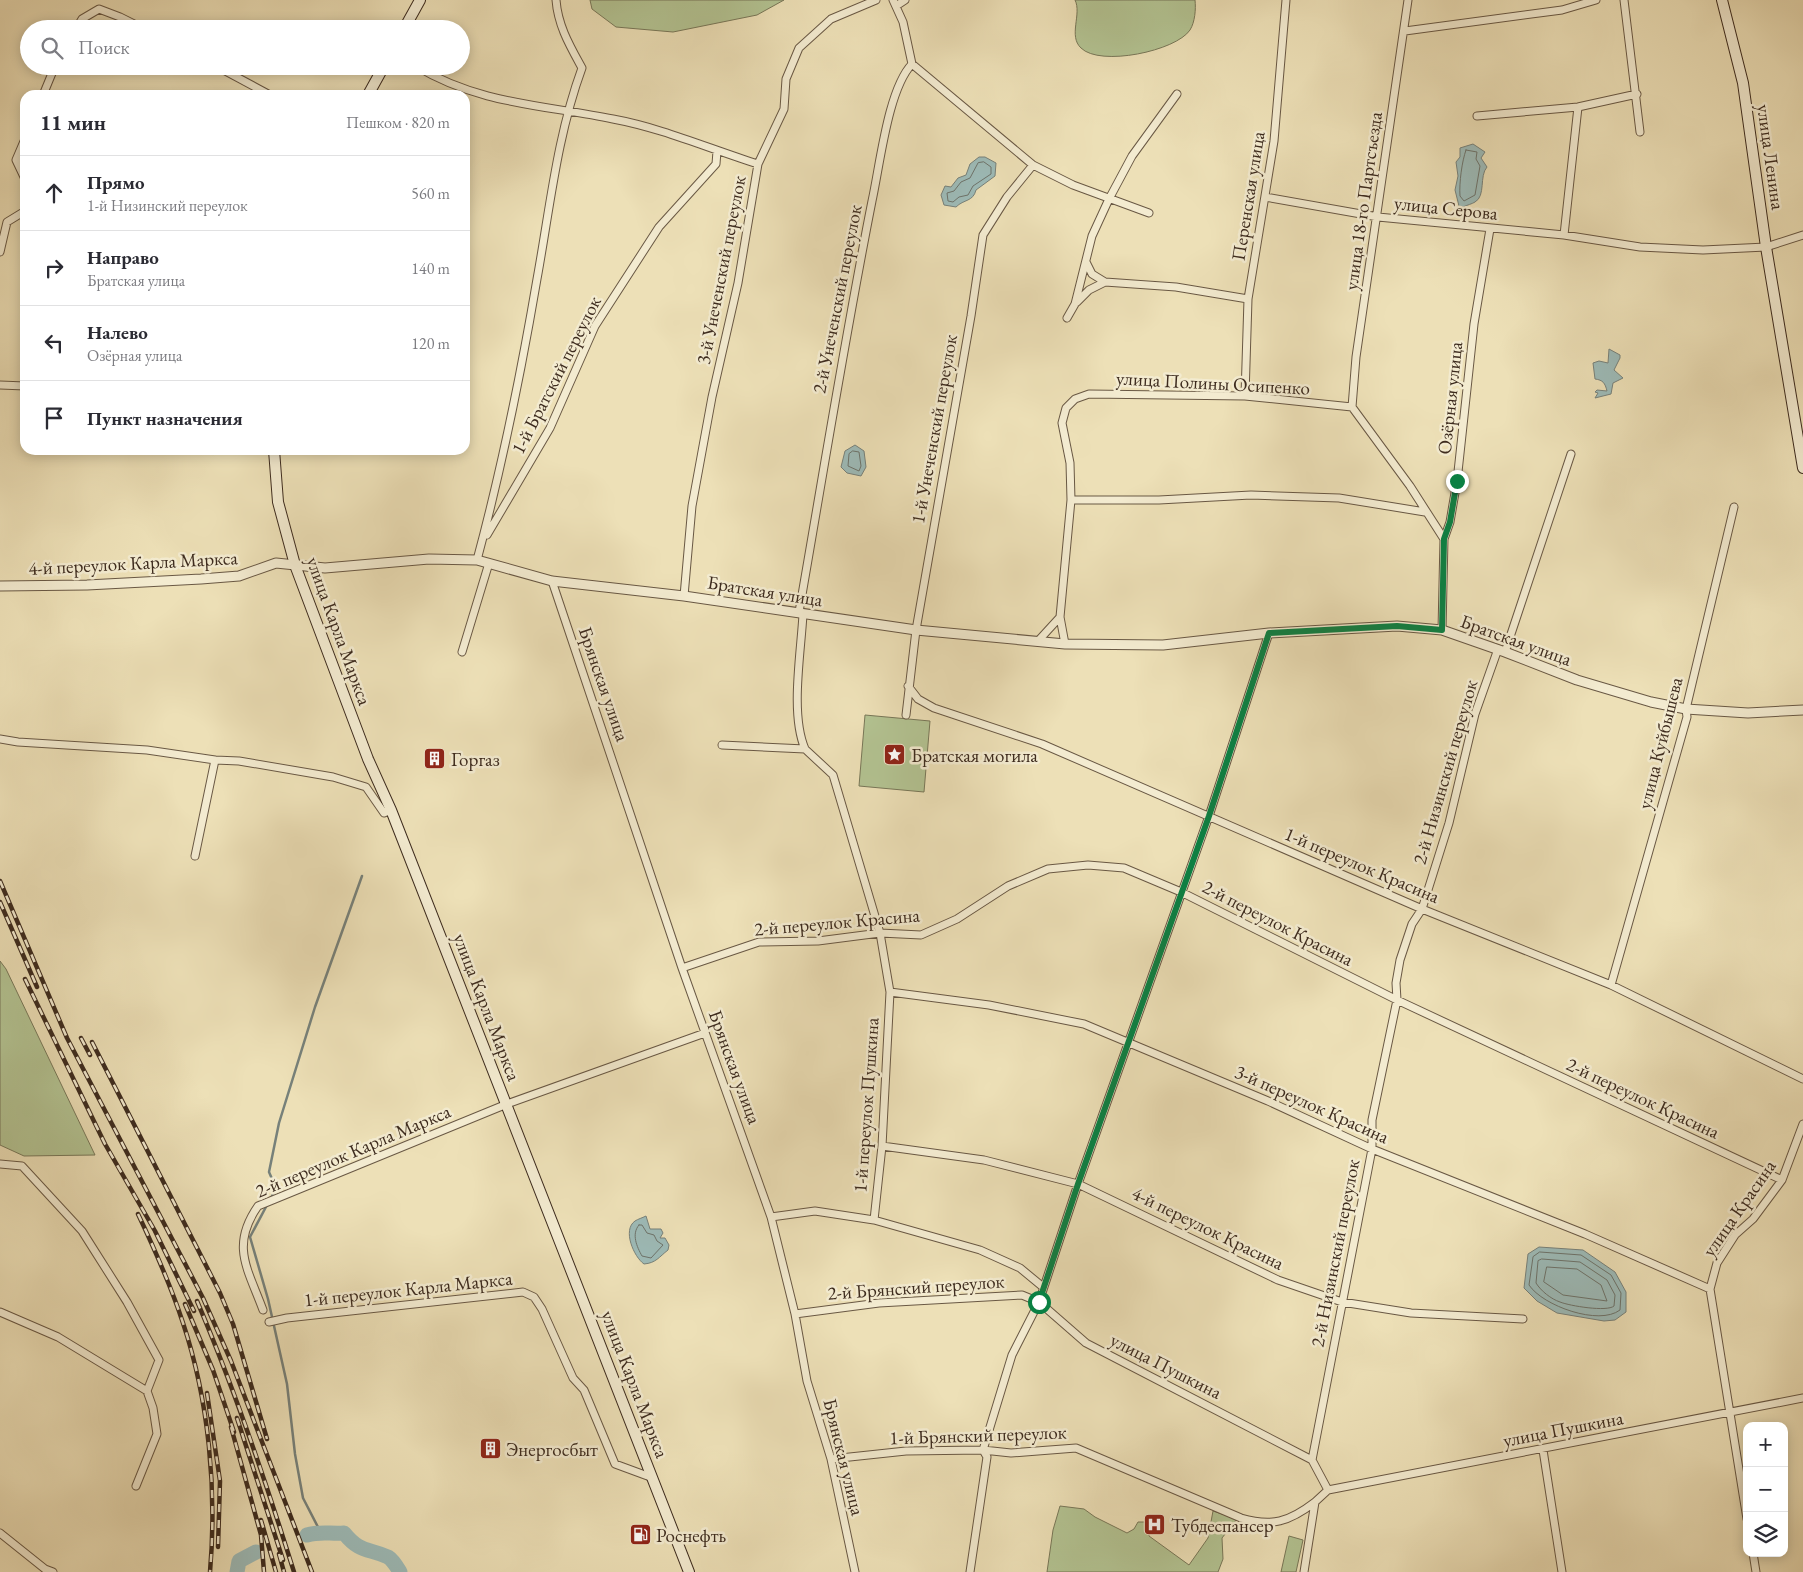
<!DOCTYPE html>
<html lang="ru">
<meta charset="utf-8">
<style>
body{margin:0;font-family:"EB Garamond",serif;background:#f2f2f3;color:#2b2b33}
.controls{position:absolute;right:15px;bottom:15px;display:grid;overflow:hidden;border-radius:10px;box-shadow:0 2px 12px #0003}
.controls button{width:45px;height:45px;display:grid;place-items:center;padding:0;border:0;border-bottom:1px solid #e1e1e2;background:#fff;color:#2b2b33;font:25px sans-serif}
.stop{position:absolute;width:15px;height:15px;margin:-11px;border:4px solid #0b8043;border-radius:50%;background:#fff}
.stop.end{background:#0b8043;border-color:#fff;box-shadow:0 1px 5px #0008}
.list{margin:0;padding:0;list-style:none}
h2{display:flex;justify-content:space-between;align-items:center;height:65px;margin:0;padding:0 20px;font-size:21px}
h2 small{font-size:16px;font-weight:400;color:#7c7c81}
.list li{display:grid;grid-template-columns:32px 1fr auto;gap:15px;align-items:center;box-sizing:border-box;height:75px;padding:0 20px;border-top:1px solid #e1e1e2}
.list b{display:block;font-size:19px;white-space:nowrap}
.list p{margin:0;font-size:16px;white-space:nowrap;color:#7c7c81}
.list em{font-size:16px;font-style:normal;color:#7c7c81}
.icon{flex:none;width:28px;height:28px;fill:none;stroke:currentColor;stroke-width:2;stroke-linecap:round;stroke-linejoin:round}
.map{position:relative;flex:none;width:1803px;height:1572px;overflow:hidden}
.search{position:absolute;background:#fff;box-shadow:0 2px 12px #0003;left:20px;top:20px;width:450px;height:55px;display:flex;align-items:center;gap:12px;box-sizing:border-box;padding:0 18px;border-radius:28px;color:#7c7c81;font-size:19px}
.panel{position:absolute;background:#fff;box-shadow:0 2px 12px #0003;left:20px;top:90px;width:450px;height:365px;border-radius:15px}
.map>svg:first-child{display:block}
</style>
<div class="map">
<svg width="1803" height="1572" viewBox="0 0 1803 1572">
<rect width="100%" height="100%" fill="#ede0b7"/>
<filter id="stains"><feTurbulence type="fractalNoise" baseFrequency=".004" numOctaves="4"/><feColorMatrix values="0 0 0 0 .2 0 0 0 0 .09 0 0 0 0 .02 0 0 0 .5 -.17"/></filter>
<radialGradient id="worn" r=".72"><stop offset=".6" stop-color="#630" stop-opacity="0"/><stop offset="1" stop-color="#630" stop-opacity=".3"/></radialGradient>
<!-- green -->
<path fill="#b3c392" stroke="#787758" d="M590,0H784L757,15L673,32L616,27L592,9Z
M1075,0H1195C1196,9 1195,22 1190,30C1176,51 1100,67 1081,48C1068,36 1082,14 1075,0Z
M865,715L930,721L924,792L859,786Z
M0,961L6,969L95,1155L24,1156L0,1145Z
M1060,1506L1084,1509L1095,1517L1127,1533L1134,1529L1138,1522H1144L1149,1527V1536L1189,1565L1208,1538L1213,1511L1237,1519L1222,1538L1223,1559L1218,1572H1047L1053,1530Z
M1289,1536L1303,1540L1296,1572H1281Z"/>
<!-- water -->
<path fill="#9dbbb8" stroke="#77817a" d="M1473,144L1485,152L1481,158L1487,167C1479,176 1486,196 1475,202C1472,204 1467,205 1463,207L1459,206L1455,190L1458,176L1456,162L1460,157V148Z
M979,157H985L996,163L995,176L976,190C973,202 964,199 956,207L944,205L941,195L945,186L951,187L958,178L966,175L970,164Z
M1609,349L1620,355V358L1614,370L1623,378L1613,383L1611,394L1595,398L1598,393L1595,392L1597,390L1607,391C1605,383 1603,380 1595,379L1593,363L1599,361L1608,363Z
M855,445L864,451L866,467L861,476L847,473L841,467L845,451Z
M646,1216L650,1229H661L663,1233L660,1238H665L669,1245L668,1250C659,1257 656,1263 644,1264C634,1257 622,1230 635,1221C638,1219 642,1218 646,1216Z
M1539,1247L1583,1250L1615,1272L1626,1292V1312L1615,1320L1604,1321L1557,1313L1537,1301L1524,1288L1528,1254Z"/>
<g fill="none" stroke-linecap="round" stroke-linejoin="round">
<!-- shore -->
<path stroke="#6d736b" stroke-width="1" d="M1466,150L1477,152L1476,159L1480,166L1475,195L1464,201L1460,196C1459,183 1462,161 1466,150Z
M984,162L991,167V174L973,186L968,195L959,197L953,202L948,201L947,193L954,191L961,182L970,178L978,163Z
M853,451L859,452L861,466L859,471L848,466L849,454Z
M639,1225H642L647,1233L654,1235L657,1241L663,1245L651,1258L642,1256C637,1247 631,1234 639,1225Z
M1540,1252L1581,1255L1611,1275L1621,1293L1620,1310C1599,1326 1543,1306 1529,1285L1533,1257Z
M1542,1259L1580,1262L1607,1280L1615,1295L1614,1306C1607,1312 1570,1306 1560,1302C1551,1299 1541,1291 1536,1283L1538,1261Z
M1547,1267L1577,1269L1601,1285L1607,1301L1563,1295L1544,1282Z"/>
<!-- stream -->
<path stroke="#77817a" stroke-width="2.5" d="M270,1200L276,1188L269,1172L279,1123L315,1007L362,876
M267,1205L250,1237L268,1299L287,1384L295,1454L303,1498L320,1531"/>
<!-- river -->
<path stroke="#9dbbb8" stroke-width="15" d="M307,1535C320,1531 330,1534 344,1533C360,1553 368,1548 388,1557C393,1560 397,1567 400,1572
M237,1572L239,1561L256,1552"/>
<defs>
<path id="minor" d="M1624,0L1640,132
M896,6L905,0
M76,29L82,19L99,9L120,17L144,29
M1405,31L1562,10L1596,0
M912,64L1033,165L1073,185L1149,213
M216,66L270,95
M416,66C478,104 544,105 613,119C662,128 710,149 758,164
M43,95L55,66
M1477,116L1578,107L1637,94
M25,139L16,160L25,179
M1265,197L1378,217L1564,235L1640,247L1703,250L1766,247L1803,235
M1564,235L1578,107
M0,252L7,222L25,211
M1086,262L1092,274L1105,282
M1077,302L1089,290L1105,282L1176,287L1248,299
M1067,318L1075,304L1092,236L1109,199L1132,156L1177,94
M0,385L25,386
M1245,396L1248,299L1274,141L1286,0
M1352,407L1356,357L1408,0
M1071,500H1159L1251,495L1339,498L1425,512
M487,535L550,428L595,326L659,227L716,164L717,151
M477,560C502,467 521,373 537,279C550,208 557,136 582,68C570,46 558,26 556,0
M552,581L682,968L771,1217L795,1314L807,1381L831,1459L855,1572
M684,596L692,506L712,397L738,283L758,164L784,109L786,79L799,48L831,19L876,0
M799,612C823,475 845,337 872,201C880,165 888,89 912,64L903,22L893,0
M803,614C801,653 790,714 805,749
M1442,630L1444,539L1450,522L1457,481L1474,324L1490,229
M1038,641L1060,617
M1065,644L1060,617L1071,500L1070,463L1062,423L1066,408L1075,399L1089,394L1245,396L1352,407L1410,486L1444,539
M462,652L489,563
M1505,652L1571,454
M908,686L918,699L934,708L1042,744L1422,909L1611,985L1803,1079
M906,715L916,630L971,316L983,235L1007,197L1033,165
M0,739L18,742L147,750L215,760L239,761L333,777L366,787L384,813L391,810
M722,745L805,749L833,775L880,933L890,992L882,1146L874,1220
M195,856L215,760
M682,968L759,942L818,941L880,933L921,935L957,919L1008,886L1048,869L1088,865L1124,868L1181,892L1397,1000L1782,1180
M1611,985L1687,717L1686,709L1734,507
M890,992L989,1005L1084,1024L1268,1101L1372,1149L1585,1234L1710,1289
M882,1146L984,1160L1078,1184L1278,1280L1342,1302L1411,1313L1523,1319
M0,1164L22,1166L82,1231L127,1302L159,1360L147,1391L58,1337L0,1312
M771,1217L815,1211L874,1220L980,1250L1020,1268L1043,1287
M263,1310C248,1269 230,1246 258,1206L507,1104L705,1033
M795,1314L879,1303L1022,1295L1039,1302L1086,1343L1312,1460
M269,1322L287,1318L523,1292L534,1297L542,1309L573,1378L584,1390L615,1464L653,1478
M1543,1450L1562,1572
M831,1459L906,1451L983,1450L1011,1453L1076,1448L1241,1518C1272,1527 1289,1522 1315,1502
M1312,1460L1372,1149V1120L1397,1000L1396,983L1400,960L1412,924L1422,909L1449,823L1475,714L1498,649
M136,1486L157,1434L153,1408L147,1391
M1328,1490L1803,1398
M1747,1519L1710,1289L1717,1263L1735,1235L1753,1219L1782,1180L1803,1124
M0,1533L45,1569L53,1572
M1753,1553L1756,1572
M970,1572L987,1457L983,1450L1012,1355L1039,1302L1078,1184L1209,816L1269,633
M1304,1572L1315,1502L1328,1490L1312,1460"/>
<path id="tertiary" d="M0,586L87,585L201,579L239,576L276,563L325,568L429,559L477,560L552,581L684,596L916,630L1065,644L1163,645L1269,633L1397,626L1442,630L1505,652L1577,680L1651,702L1686,709L1748,713L1803,710"/>
<path id="secondary" d="M1722,0L1743,83L1766,247L1803,468
M404,29L420,0
M368,95L384,66
M274,450L278,502L295,565L368,759L391,810L689,1572"/>
</defs>
<!-- minor casing -->
<use href="#minor" stroke="#695844" stroke-width="9"/>
<!-- tertiary casing -->
<use href="#tertiary" stroke="#695844" stroke-width="11"/>
<!-- secondary casing -->
<use href="#secondary" stroke="#3d2b1e" stroke-width="12"/>
<!-- minor -->
<use href="#minor" stroke="#f3ebd0" stroke-width="7"/>
<!-- tertiary -->
<use href="#tertiary" stroke="#f3ebd0" stroke-width="9"/>
<!-- secondary -->
<use href="#secondary" stroke="#f3ebd0" stroke-width="10"/>
<defs>
<path id="rail" d="M0,881L67,1038L203,1298L231,1361L312,1572
M0,902L37,987
M25,979L105,1144L155,1231L194,1311
M81,1038L90,1055
M92,1042L220,1293L233,1324L267,1439
M138,1214C155,1250 171,1286 183,1323C209,1401 217,1490 210,1572
M197,1301C235,1390 265,1479 294,1572
M185,1304L213,1370L234,1432
M207,1393L220,1481L218,1547
M237,1418L283,1560
M231,1427L261,1535L264,1572
M261,1520L276,1572
M279,1554L284,1572"/>
</defs>
<!-- rail casing -->
<use href="#rail" stroke="#3d2b1e" stroke-width="4.5"/>
<!-- rail -->
<use href="#rail" stroke="#f3ebd0" stroke-width="2.5" stroke-dasharray="8" stroke-linecap="butt"/>
</g>
<g fill="none" stroke-linecap="round" stroke-linejoin="round">
<!-- route -->
<path stroke="#0b8043" stroke-width="6" d="M1039,1302L1078,1184L1209,816L1269,633L1397,626L1442,630L1444,539L1450,522L1457,481"/>
</g>
<!-- icons -->
<defs>
<symbol id="sight-square" viewBox="-11 -11 22 22"><rect x="-9" y="-9" width="18" height="18" rx="4" fill="#8f2418" stroke="#f3ebd0"/><path d="M0-6L1.8-2.2L6-1.7L2.9 1.2L3.7 5.4L0 3.3L-3.7 5.4L-2.9 1.2L-6-1.7L-1.8-2.2Z" fill="#fff"/></symbol>
<symbol id="building-square" viewBox="-11 -11 22 22"><rect x="-9" y="-9" width="18" height="18" rx="4" fill="#8f2418" stroke="#f3ebd0"/><path d="M-4-6H4V6H1V3H-1V6H-4ZM-2.5-4.3h1.7v1.8h-1.7ZM.8-4.3h1.7v1.8H.8ZM-2.5-1h1.7V.8h-1.7ZM.8-1h1.7V.8H.8Z" fill="#fff"/></symbol>
<symbol id="hospital-square" viewBox="-11 -11 22 22"><rect x="-9" y="-9" width="18" height="18" rx="4" fill="#8f2418" stroke="#f3ebd0"/><path d="M-5-5h3v3.5h4V-5h3V5h-3V1.5h-4V5h-3Z" fill="#fff"/></symbol>
<symbol id="fuel-square" viewBox="-11 -11 22 22"><rect x="-9" y="-9" width="18" height="18" rx="4" fill="#8f2418" stroke="#f3ebd0"/><path d="M-5.5-6h7V0h2V4h1.3V-2.5L3-4.5l.8-.8L6-3V5H2.5V1h-1V6h-7ZM-4.2-4.7v3.2H.2V-4.7Z" fill="#fff"/></symbol>
</defs>
<g fill-rule="evenodd">
<use href="#sight-square" x="882" y="742" width="25" height="25"/>
<use href="#building-square" x="422" y="746" width="25" height="25"/>
<use href="#building-square" x="478" y="1436" width="25" height="25"/>
<use href="#hospital-square" x="1142" y="1512" width="25" height="25"/>
<use href="#fuel-square" x="628" y="1522" width="25" height="25"/>
</g>
<g text-anchor="middle" dominant-baseline="central" stroke-width="5" stroke-linejoin="round" paint-order="stroke">
<!-- street labels -->
<g font-size="19" fill="#3d2b1e" stroke="#f3ebd0">
<text transform="translate(1771 157) rotate(82)">улица Ленина</text>
<text transform="translate(1248 196) rotate(-81)">Перенская улица</text>
<text transform="translate(1363 201) rotate(-82)">улица 18-го Партсъезда</text>
<text transform="translate(1446 208) rotate(6)">улица Серова</text>
<text transform="translate(721 270) rotate(-79)">3-й Унеченский переулок</text>
<text transform="translate(837 299) rotate(-79)">2-й Унеченский переулок</text>
<text transform="translate(556 375) rotate(-63)">1-й Братский переулок</text>
<text transform="translate(1213 383) rotate(3)">улица Полины Осипенко</text>
<text transform="translate(1450 398) rotate(-84)">Озёрная улица</text>
<text transform="translate(934 429) rotate(-80)">1-й Унеченский переулок</text>
<text transform="translate(133 563) rotate(-3)">4-й переулок Карла Маркса</text>
<text transform="translate(765 591) rotate(9)">Братская улица</text>
<text transform="translate(339 631) rotate(70)">улица Карла Маркса</text>
<text transform="translate(1516 640) rotate(20)">Братская улица</text>
<text transform="translate(604 684) rotate(71)">Брянская улица</text>
<text transform="translate(1660 743) rotate(-76)">улица Куйбышева</text>
<text transform="translate(1445 772) rotate(-74)">2-й Низинский переулок</text>
<text transform="translate(1362 865) rotate(23)">1-й переулок Красина</text>
<text transform="translate(837 922) rotate(-5)">2-й переулок Красина</text>
<text transform="translate(1278 923) rotate(27)">2-й переулок Красина</text>
<text transform="translate(487 1007) rotate(69)">улица Карла Маркса</text>
<text transform="translate(735 1067) rotate(70)">Брянская улица</text>
<text transform="translate(1643 1098) rotate(25)">2-й переулок Красина</text>
<text transform="translate(1312 1104) rotate(24)">3-й переулок Красина</text>
<text transform="translate(866 1105) rotate(-86)">1-й переулок Пушкина</text>
<text transform="translate(353 1151) rotate(-23)">2-й переулок Карла Маркса</text>
<text transform="translate(1739 1208) rotate(-55)">улица Красина</text>
<text transform="translate(1208 1228) rotate(26)">4-й переулок Красина</text>
<text transform="translate(1335 1253) rotate(-79)">2-й Низинский переулок</text>
<text transform="translate(916 1287) rotate(-4)">2-й Брянский переулок</text>
<text transform="translate(408 1289) rotate(-6)">1-й переулок Карла Маркса</text>
<text transform="translate(1166 1366) rotate(27)">улица Пушкина</text>
<text transform="translate(635 1384) rotate(69)">улица Карла Маркса</text>
<text transform="translate(1563 1429) rotate(-11)">улица Пушкина</text>
<text transform="translate(978 1435) rotate(-2)">1-й Брянский переулок</text>
<text transform="translate(844 1457) rotate(76)">Брянская улица</text>
</g>
<!-- poi labels -->
<g font-size="19" fill="#3d2b1e" stroke="#f3ebd0" text-anchor="start">
<text x="911" y="755">Братская могила</text>
<text x="451" y="759">Горгаз</text>
<text x="506" y="1449">Энергосбыт</text>
<text x="1171" y="1525">Тубдеспансер</text>
<text x="656" y="1535">Роснефть</text>
</g>
</g>
<rect width="100%" height="100%" filter="url(#stains)"/>
<rect width="100%" height="100%" fill="url(#worn)"/>
</svg>
<div class="controls">
<button>+</button>
<button>−</button>
<button><svg class="icon" aria-label="layers" viewBox="0 0 24 24"><path d="M12 4l9 5-9 5-9-5zM3 14l9 5 9-5"/></svg></button>
</div>
<div class="stop" style="left:1039px;top:1302px"></div>
<div class="stop end" style="left:1457px;top:481px"></div>
<div class="search"><svg class="icon" aria-label="search" viewBox="0 0 24 24"><circle cx="10" cy="10" r="6"/><path d="M15 15l6 6"/></svg>Поиск</div>
<section class="panel">
<h2>11 мин<small>Пешком · 820 m</small></h2>
<ul class="list">
<li><svg class="icon" aria-label="ahead" viewBox="0 0 24 24"><path d="M12 20V5M6 11l6-6 6 6"/></svg><div><b>Прямо</b><p>1-й Низинский переулок</p></div><em>560 m</em></li>
<li><svg class="icon" aria-label="right" viewBox="0 0 24 24"><path d="M7 20v-9h11M14 6l5 5-5 5"/></svg><div><b>Направо</b><p>Братская улица</p></div><em>140 m</em></li>
<li><svg class="icon" aria-label="left" viewBox="0 0 24 24"><path d="M17 20v-9H6M10 6l-5 5 5 5"/></svg><div><b>Налево</b><p>Озёрная улица</p></div><em>120 m</em></li>
<li><svg class="icon" aria-label="arrive" viewBox="0 0 24 24"><path d="M6 21V4h12l-3 4 3 4H6"/></svg><div><b>Пункт назначения</b></div></li>
</ul>
</section>
</div>
